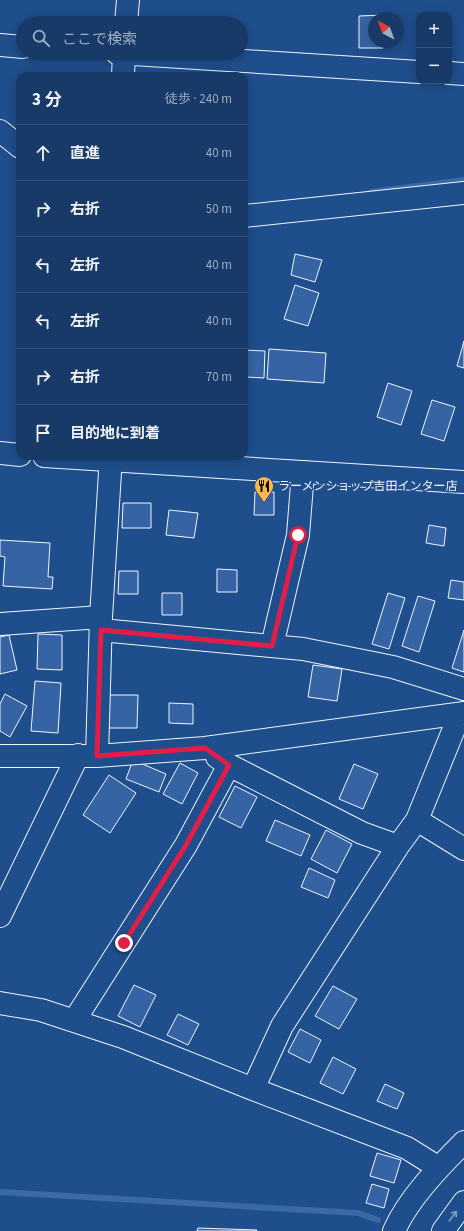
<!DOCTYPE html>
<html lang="ja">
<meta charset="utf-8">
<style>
body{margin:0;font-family:"Source Sans 3","Noto Sans JP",sans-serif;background:#244571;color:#f1f3f6}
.controls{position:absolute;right:12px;top:12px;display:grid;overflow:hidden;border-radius:8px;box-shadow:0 2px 10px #0003}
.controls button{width:36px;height:36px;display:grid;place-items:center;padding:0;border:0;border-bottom:1px solid #36547d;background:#173a69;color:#f1f3f6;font:20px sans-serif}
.compass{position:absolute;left:368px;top:12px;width:36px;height:36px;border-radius:50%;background:#173a69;box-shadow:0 2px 10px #0003;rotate:319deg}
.stop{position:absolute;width:12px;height:12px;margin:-9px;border:3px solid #e11d48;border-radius:50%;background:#fff}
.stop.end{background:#e11d48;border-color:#fff;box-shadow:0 1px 4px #0008}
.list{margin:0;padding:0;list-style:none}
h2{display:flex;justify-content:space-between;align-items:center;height:52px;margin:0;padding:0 16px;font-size:17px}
h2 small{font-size:13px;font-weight:400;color:#9eadc0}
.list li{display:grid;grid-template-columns:26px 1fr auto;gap:12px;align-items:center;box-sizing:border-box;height:56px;padding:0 16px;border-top:1px solid #36547d}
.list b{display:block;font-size:15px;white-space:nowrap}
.list em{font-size:13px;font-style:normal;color:#9eadc0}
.icon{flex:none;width:22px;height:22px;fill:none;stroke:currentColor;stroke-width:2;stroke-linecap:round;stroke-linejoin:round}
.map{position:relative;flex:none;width:464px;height:1231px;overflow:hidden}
.search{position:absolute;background:#173a69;box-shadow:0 2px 10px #0003;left:16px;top:16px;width:232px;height:44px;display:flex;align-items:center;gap:10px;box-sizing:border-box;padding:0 14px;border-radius:22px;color:#9eadc0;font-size:15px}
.panel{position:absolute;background:#173a69;box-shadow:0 2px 10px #0003;left:16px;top:72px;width:232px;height:388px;border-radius:12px}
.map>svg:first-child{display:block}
</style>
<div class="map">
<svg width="464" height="1231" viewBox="0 0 464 1231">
<rect width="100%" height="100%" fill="#1f4e8c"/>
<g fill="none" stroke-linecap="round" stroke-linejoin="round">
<!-- stream -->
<path stroke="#3b69a3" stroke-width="6" d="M371,192L464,180
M0,1192L358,1213L378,1220"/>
</g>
<!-- building -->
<path fill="#3563a3" stroke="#f2f6ff" d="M383,15V18H374V42H383V48H359V16Z
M295,254L322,260L315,282L291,275Z
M295,285L319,293L308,326L284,319Z
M464,341V368L457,366Z
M269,349L326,353L324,383L267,379Z
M244,350L265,351L264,378L246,377L244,375Z
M388,383L412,391L401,425L377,417Z
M432,400L455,407L444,441L421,434Z
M255,492H274V515H254Z
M123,503H151V528H122Z
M169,510L198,513L194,538L166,535Z
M429,525L446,528L444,546L426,543Z
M0,540L50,543L48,577H53L52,589L3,586L5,557L0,556Z
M217,569L237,570V592H217Z
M119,571H138V594H118Z
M451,580L464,582V600L448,598Z
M162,593H182V615H162Z
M388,593L405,598L389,649L372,644Z
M418,596L435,601L419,652L402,646Z
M464,630V672L452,668Z
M38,634L62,635V670L37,669Z
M9,635L17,670L0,674V637Z
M313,665L342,669L337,701L308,697Z
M35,681L61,683L58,733L31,731Z
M5,694L27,706L10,737L0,731V704Z
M108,695H138L137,728H108Z
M169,703L193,704V724L169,723Z
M133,760L166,774L159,792L126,779Z
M180,763L198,773L182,804L163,794Z
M354,764L378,774L363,809L339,799Z
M109,775L136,793L110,833L83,815Z
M235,786L257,797L241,828L219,817Z
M275,820L310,835L301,856L266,841Z
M326,830L352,844L337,873L311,859Z
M309,868L335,880L328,898L301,887Z
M134,985L156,995L140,1027L118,1016Z
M333,986L357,999L339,1029L315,1016Z
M178,1014L199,1024L188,1045L167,1035Z
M300,1029L321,1040L310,1063L288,1052Z
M333,1057L356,1069L343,1094L320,1083Z
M385,1084L404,1093L397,1109L377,1101Z
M377,1153L401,1160L394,1183L370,1176Z
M372,1184L389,1189L384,1208L366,1203Z
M198,1228L257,1230L256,1231H197Z"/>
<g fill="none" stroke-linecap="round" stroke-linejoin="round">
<defs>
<path id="minor" d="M126,23L128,0
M0,45L23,47
M117,53L419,72
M449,73L464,74
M123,76L124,53
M0,131L20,147
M244,216L464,193
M0,624L101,617
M101,630L303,649L393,667L464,689
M272,646L298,535L303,472
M0,756H97L205,748L464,713
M97,756L101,617L111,456
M217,757L229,765L362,833L398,846
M417,820L464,849
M0,916L78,755
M0,1003L41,1010L123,1037L253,1089L407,1148L439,1168
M74,1021L186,845L229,765
M253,1089L282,1026L398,846L417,820L460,714
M394,1231C408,1199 439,1167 464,1142"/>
<path id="major" d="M0,453L20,455
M44,456L464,482"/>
<path id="highway" d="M443,1231L464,1202"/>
</defs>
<!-- minor casing -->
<use href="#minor" stroke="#f2f6ff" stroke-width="24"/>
<!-- major casing -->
<use href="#major" stroke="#f2f6ff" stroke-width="24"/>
<!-- highway casing -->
<use href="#highway" stroke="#f2f6ff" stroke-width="24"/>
<!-- minor -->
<use href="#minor" stroke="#1f4e8c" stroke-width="22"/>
<!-- major -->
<use href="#major" stroke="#1f4e8c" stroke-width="22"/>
<!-- highway -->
<use href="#highway" stroke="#1f4e8c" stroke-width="22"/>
</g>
<!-- one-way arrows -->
<defs><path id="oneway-shaft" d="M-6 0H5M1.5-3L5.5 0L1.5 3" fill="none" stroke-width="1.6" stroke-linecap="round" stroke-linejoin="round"/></defs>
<use stroke="#7e9ac0" href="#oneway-shaft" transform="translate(453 1216) rotate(-53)"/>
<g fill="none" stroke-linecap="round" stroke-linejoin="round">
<!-- route -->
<path stroke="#e11d48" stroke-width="5" d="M124,943L186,845L229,765L205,748L97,756L101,630L272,646L298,535"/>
</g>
<!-- icons -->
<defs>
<symbol id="restaurant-pin" viewBox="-11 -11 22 30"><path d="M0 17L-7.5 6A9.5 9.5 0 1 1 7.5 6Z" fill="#ffb74d" stroke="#1f4e8c"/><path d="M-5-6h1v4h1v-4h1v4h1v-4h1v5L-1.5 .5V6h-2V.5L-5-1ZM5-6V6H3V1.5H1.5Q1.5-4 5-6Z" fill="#111"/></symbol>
</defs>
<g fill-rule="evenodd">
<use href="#restaurant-pin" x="253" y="475" width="22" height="30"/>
</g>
<g text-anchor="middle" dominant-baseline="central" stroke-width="3" stroke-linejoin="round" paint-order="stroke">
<!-- poi labels -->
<g font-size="12" fill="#f2f6ff" stroke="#1f4e8c" text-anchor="start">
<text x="278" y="486">ラーメンショップ吉田インター店</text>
</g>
</g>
</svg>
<div class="controls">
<button>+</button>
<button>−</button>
</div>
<svg class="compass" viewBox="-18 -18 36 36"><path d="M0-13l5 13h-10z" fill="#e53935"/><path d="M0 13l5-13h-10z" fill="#9eadc0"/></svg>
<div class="stop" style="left:298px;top:535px"></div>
<div class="stop end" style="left:124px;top:943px"></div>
<div class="search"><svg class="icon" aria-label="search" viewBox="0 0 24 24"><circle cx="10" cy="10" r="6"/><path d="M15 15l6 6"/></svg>ここで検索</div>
<section class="panel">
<h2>3 分<small>徒歩 · 240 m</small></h2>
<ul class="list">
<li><svg class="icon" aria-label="ahead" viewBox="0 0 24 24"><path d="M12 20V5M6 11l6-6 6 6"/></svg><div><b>直進</b></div><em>40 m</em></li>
<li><svg class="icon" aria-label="right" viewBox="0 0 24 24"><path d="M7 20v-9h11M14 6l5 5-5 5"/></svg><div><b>右折</b></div><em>50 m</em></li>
<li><svg class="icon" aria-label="left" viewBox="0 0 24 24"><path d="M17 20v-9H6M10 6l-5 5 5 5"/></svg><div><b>左折</b></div><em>40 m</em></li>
<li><svg class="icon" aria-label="left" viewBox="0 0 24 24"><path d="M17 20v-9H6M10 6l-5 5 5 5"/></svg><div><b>左折</b></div><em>40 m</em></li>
<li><svg class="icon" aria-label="right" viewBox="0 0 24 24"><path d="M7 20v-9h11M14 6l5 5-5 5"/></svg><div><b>右折</b></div><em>70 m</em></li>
<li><svg class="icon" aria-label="arrive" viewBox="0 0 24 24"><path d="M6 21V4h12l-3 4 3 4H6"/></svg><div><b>目的地に到着</b></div></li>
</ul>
</section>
</div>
